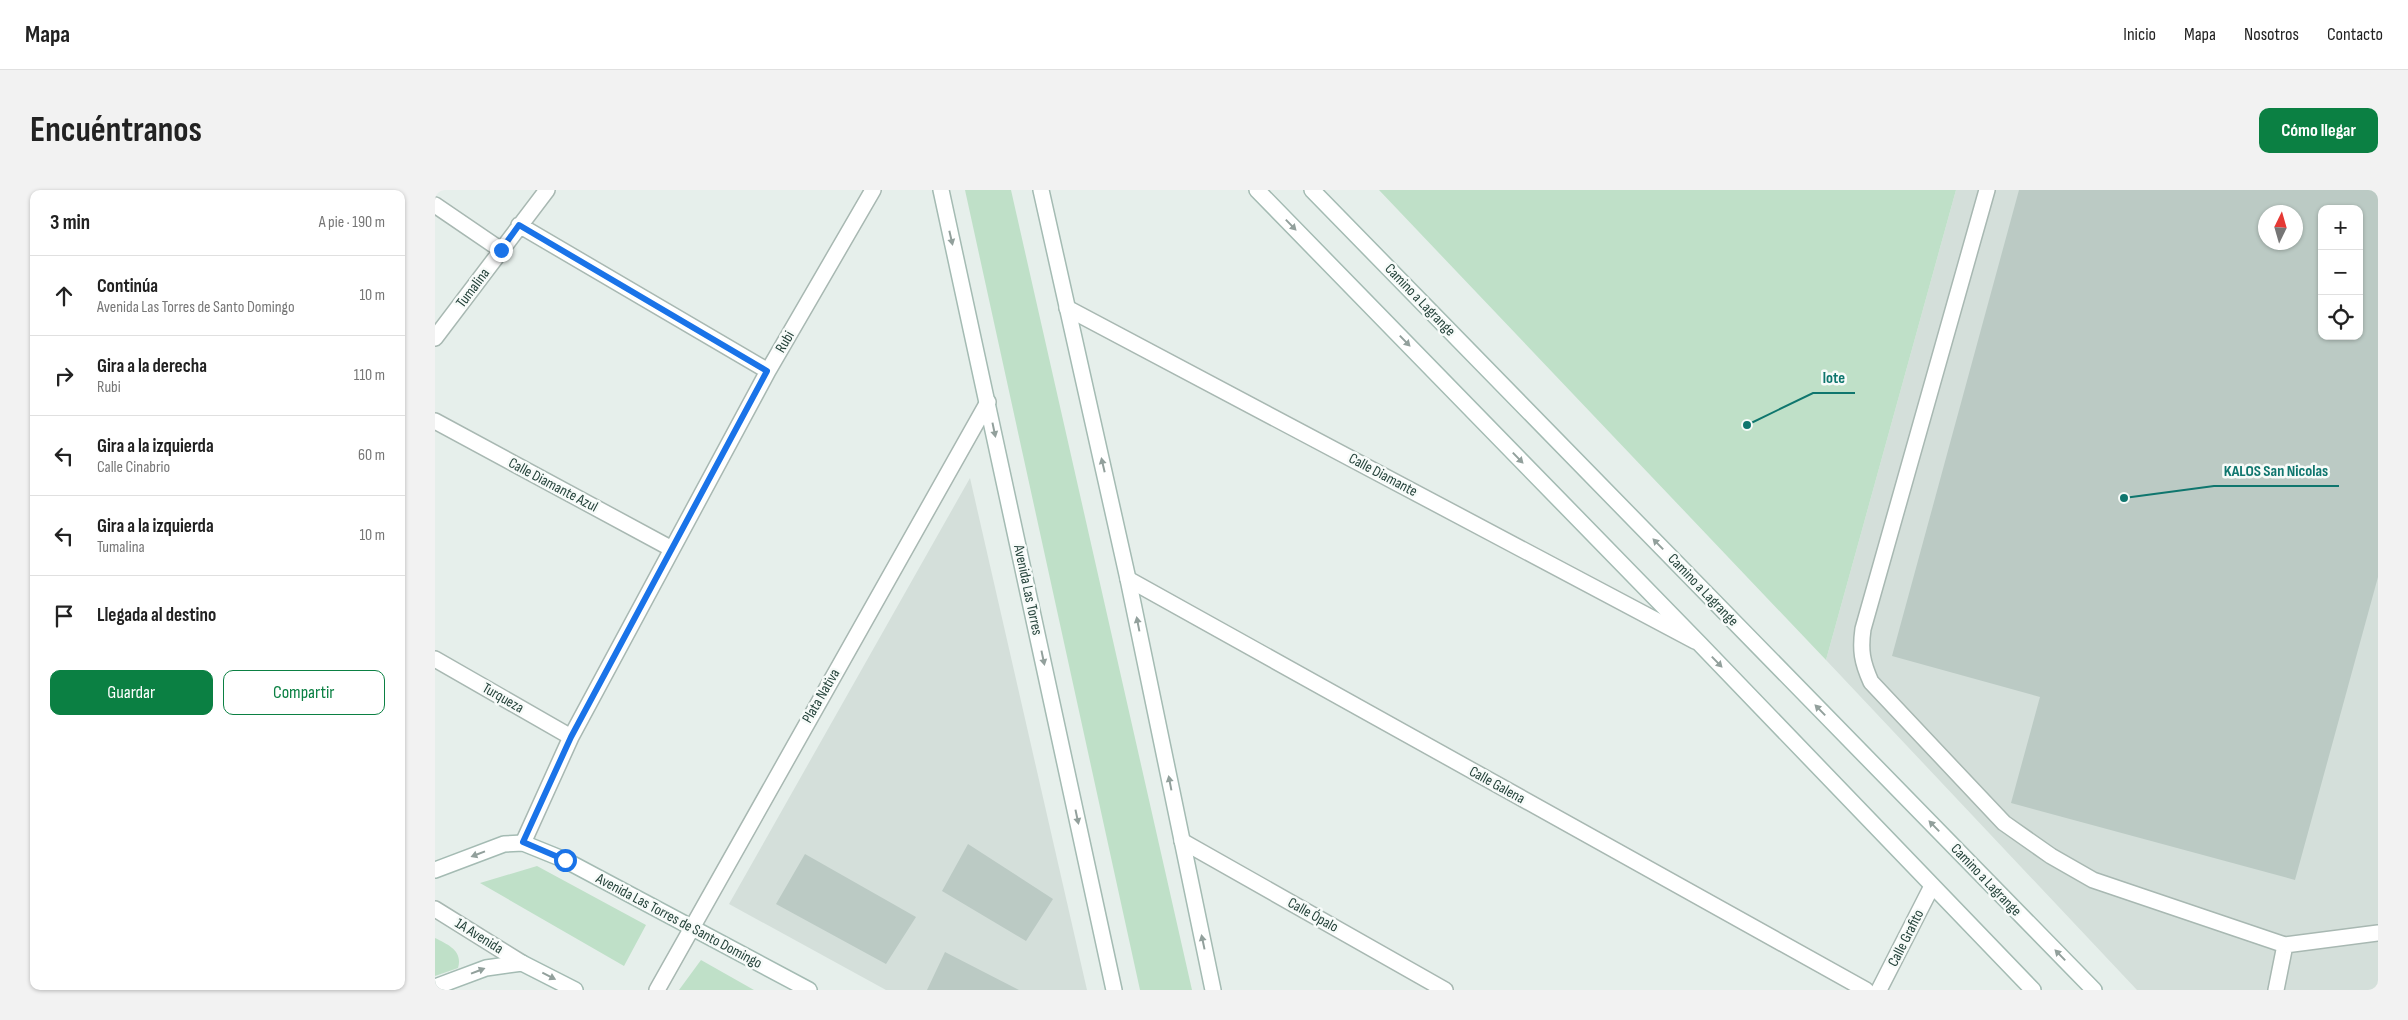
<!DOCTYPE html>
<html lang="es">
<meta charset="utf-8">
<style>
body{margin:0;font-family:"Sofia Sans Condensed",sans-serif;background:#f2f2f2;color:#222}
.controls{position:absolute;right:15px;top:15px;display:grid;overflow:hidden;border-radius:10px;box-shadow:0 1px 4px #0004}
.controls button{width:45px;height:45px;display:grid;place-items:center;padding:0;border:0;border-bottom:1px solid #e0e0e0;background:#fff;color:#222;font:25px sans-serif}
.compass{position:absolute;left:1823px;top:15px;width:45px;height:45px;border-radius:50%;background:#fff;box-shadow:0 1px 4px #0004;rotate:5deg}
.stop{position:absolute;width:15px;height:15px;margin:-11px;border:4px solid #1a73e8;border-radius:50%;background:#fff}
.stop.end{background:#1a73e8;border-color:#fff;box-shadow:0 1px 5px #0008}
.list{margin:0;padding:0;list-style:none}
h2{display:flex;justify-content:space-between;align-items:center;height:65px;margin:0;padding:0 20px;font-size:21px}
h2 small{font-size:16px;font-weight:400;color:#767676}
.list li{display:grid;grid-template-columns:32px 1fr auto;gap:15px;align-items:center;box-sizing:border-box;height:80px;padding:0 20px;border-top:1px solid #e0e0e0}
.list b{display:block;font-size:19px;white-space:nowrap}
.list p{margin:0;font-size:16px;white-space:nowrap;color:#767676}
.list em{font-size:16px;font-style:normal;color:#767676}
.actions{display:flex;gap:10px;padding:15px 20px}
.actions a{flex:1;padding:11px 0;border:1px solid #0b8043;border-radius:10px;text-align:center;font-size:18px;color:#0b8043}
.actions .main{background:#0b8043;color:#fff}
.icon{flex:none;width:28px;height:28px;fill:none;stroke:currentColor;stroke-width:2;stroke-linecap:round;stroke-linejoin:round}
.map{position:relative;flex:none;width:1943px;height:800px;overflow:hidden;border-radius:10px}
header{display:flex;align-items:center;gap:30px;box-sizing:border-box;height:70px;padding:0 25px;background:#fff;border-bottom:1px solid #e0e0e0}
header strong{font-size:24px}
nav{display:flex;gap:28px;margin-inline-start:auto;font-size:18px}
.intro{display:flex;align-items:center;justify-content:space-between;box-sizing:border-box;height:120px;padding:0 30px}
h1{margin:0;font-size:35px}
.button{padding:12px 22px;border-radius:10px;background:#0b8043;color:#fff;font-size:18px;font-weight:700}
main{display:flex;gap:30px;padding:0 30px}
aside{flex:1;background:#fff;border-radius:10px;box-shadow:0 1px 4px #0004}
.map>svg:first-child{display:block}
</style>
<header>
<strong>Mapa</strong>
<nav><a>Inicio</a><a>Mapa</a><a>Nosotros</a><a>Contacto</a></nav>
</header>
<div class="intro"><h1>Encuéntranos</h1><a class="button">Cómo llegar</a></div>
<main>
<aside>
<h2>3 min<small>A pie · 190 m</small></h2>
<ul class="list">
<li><svg class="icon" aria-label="ahead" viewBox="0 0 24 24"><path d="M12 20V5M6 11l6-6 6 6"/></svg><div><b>Continúa</b><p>Avenida Las Torres de Santo Domingo</p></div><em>10 m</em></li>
<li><svg class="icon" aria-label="right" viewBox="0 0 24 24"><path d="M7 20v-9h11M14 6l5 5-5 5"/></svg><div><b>Gira a la derecha</b><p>Rubi</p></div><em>110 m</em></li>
<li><svg class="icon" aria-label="left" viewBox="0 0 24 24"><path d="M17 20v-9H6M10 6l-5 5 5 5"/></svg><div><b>Gira a la izquierda</b><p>Calle Cinabrio</p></div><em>60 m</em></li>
<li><svg class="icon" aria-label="left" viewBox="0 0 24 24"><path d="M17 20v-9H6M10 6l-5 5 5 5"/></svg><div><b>Gira a la izquierda</b><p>Tumalina</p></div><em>10 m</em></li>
<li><svg class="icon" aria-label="arrive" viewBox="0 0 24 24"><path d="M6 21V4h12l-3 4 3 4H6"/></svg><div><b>Llegada al destino</b></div></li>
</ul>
<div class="actions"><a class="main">Guardar</a><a>Compartir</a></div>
</aside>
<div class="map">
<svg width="1943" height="800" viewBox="0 0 1943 800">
<rect width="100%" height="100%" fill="#e6efeb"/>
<!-- built -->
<path fill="#d4dfda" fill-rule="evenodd" d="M1521,0H1943V800H1702L1391,470ZM1887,19H1924V146H1887ZM1830,22H1860V52H1830Z
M535,288L652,800H451L294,714Z"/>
<!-- green -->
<path fill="#bfe0c8" d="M530,0H576L757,800H705Z
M944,0H1521L1391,470Z
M102,676L211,735L189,776L45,693Z
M0,748C14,755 28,761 23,778L0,786Z
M266,770L319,800H244Z"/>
<!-- building -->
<path fill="#bbcac4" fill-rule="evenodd" d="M1584,0H1943V387L1860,690L1576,613L1605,507L1457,466ZM1887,19H1924V146H1887ZM1830,22H1860V52H1830Z
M533,654L618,709L591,751L507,701Z
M370,664L481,727L451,774L341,714Z
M510,762L584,800H492Z"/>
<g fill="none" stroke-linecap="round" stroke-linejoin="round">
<defs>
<path id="lane" d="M1552,0L1428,439C1425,460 1427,472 1436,492L1569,633L1616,666L1658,690L1850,755
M1841,800L1850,755L1943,743"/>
<path id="street" d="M0,15L66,60
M84,35L333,181
M632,118L1260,451
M0,148L112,0
M0,231L237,359
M693,389L1431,800
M0,469L136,547
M747,651L1010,800
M88,653L136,547L333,181L438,0
M0,719L87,773
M222,800L553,212
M1444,800L1497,696"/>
<path id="secondary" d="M506,0L679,800
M606,0L693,389L778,800
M822,0L1264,453L1598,800
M877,0L1659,800
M0,680L69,654L88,653L130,670L374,800
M0,797L51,778L87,773L140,800"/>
</defs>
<!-- lane casing -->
<use href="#lane" stroke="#a8b8b2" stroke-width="18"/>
<!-- street casing -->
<use href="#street" stroke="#a8b8b2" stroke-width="18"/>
<!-- secondary casing -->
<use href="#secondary" stroke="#a4bbb3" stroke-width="18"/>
<!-- lane -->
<use href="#lane" stroke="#fff" stroke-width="15"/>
<!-- street -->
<use href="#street" stroke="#fff" stroke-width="15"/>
<!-- secondary -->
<use href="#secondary" stroke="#fff" stroke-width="15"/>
</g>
<!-- one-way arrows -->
<defs><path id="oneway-solid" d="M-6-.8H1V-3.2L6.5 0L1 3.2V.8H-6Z" transform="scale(1.25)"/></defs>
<g fill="#92a09c">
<use href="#oneway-solid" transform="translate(856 35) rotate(46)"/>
<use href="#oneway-solid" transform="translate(516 48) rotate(77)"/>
<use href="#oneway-solid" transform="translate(970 151) rotate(46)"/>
<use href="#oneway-solid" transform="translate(559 240) rotate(78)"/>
<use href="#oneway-solid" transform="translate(1083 268) rotate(46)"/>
<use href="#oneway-solid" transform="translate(668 275) rotate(-103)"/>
<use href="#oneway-solid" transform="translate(1223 354) rotate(-134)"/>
<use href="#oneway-solid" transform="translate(703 434) rotate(-101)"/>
<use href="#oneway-solid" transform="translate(608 468) rotate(78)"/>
<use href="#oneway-solid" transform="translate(1282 472) rotate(46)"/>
<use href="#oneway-solid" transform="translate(1385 520) rotate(-134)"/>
<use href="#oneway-solid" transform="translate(735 593) rotate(-101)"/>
<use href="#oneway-solid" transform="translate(642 627) rotate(78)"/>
<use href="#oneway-solid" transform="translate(1499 636) rotate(-134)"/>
<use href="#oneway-solid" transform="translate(43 664) rotate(159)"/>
<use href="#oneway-solid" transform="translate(768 752) rotate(-102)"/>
<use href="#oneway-solid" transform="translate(1625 765) rotate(-134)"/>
<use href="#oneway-solid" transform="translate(43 781) rotate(-21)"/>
<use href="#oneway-solid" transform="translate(114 786) rotate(27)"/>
</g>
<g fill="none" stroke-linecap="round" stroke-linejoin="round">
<!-- route -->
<path stroke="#1a73e8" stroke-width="6" d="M66,60L84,35L332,181L136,547L88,652L130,670"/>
</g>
<g text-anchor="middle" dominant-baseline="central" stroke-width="5" stroke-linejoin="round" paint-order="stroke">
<!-- street labels -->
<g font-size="15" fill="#24423a" stroke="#f7fbf9">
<text transform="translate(38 98) rotate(-53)">Tumalina</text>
<text transform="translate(985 110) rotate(46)">Camino a Lagrange</text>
<text transform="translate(350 152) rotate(-60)">Rubi</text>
<text transform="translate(948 285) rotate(28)">Calle Diamante</text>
<text transform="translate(118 295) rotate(28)">Calle Diamante Azul</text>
<text transform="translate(593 400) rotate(78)">Avenida Las Torres</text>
<text transform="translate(1268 400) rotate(46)">Camino a Lagrange</text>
<text transform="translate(386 506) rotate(-60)">Plata Nativa</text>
<text transform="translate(68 508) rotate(30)">Turqueza</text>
<text transform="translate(1062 595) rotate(29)">Calle Galena</text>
<text transform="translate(1551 690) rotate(46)">Camino a Lagrange</text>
<text transform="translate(878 725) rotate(29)">Calle Ópalo</text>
<text transform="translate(244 731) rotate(28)">Avenida Las Torres de Santo Domingo</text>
<text transform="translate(44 746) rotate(32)">1A Avenida</text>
<text transform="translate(1471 748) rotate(-63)">Calle Grafito</text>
</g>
</g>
<!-- callouts -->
<path fill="none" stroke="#0f766e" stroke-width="2" d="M1312 235L1378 203H1420M1689 308L1779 296H1904"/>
<g fill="#0f766e" stroke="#f7fbf9" stroke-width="2">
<circle cx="1312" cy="235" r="5"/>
<circle cx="1689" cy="308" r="5"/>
</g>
<g font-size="16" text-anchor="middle" font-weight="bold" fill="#0f766e" stroke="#f7fbf9" stroke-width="5" stroke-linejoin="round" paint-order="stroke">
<text x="1399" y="193">lote</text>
<text x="1841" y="286">KALOS San Nicolas</text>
</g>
</svg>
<div class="controls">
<button>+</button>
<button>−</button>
<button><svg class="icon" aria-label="locate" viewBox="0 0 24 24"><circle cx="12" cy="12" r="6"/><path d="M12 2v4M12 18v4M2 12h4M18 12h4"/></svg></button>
</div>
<svg class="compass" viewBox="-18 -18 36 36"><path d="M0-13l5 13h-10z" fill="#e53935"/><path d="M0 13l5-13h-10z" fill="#767676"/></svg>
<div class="stop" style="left:130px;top:670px"></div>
<div class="stop end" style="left:66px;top:60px"></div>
</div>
</main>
